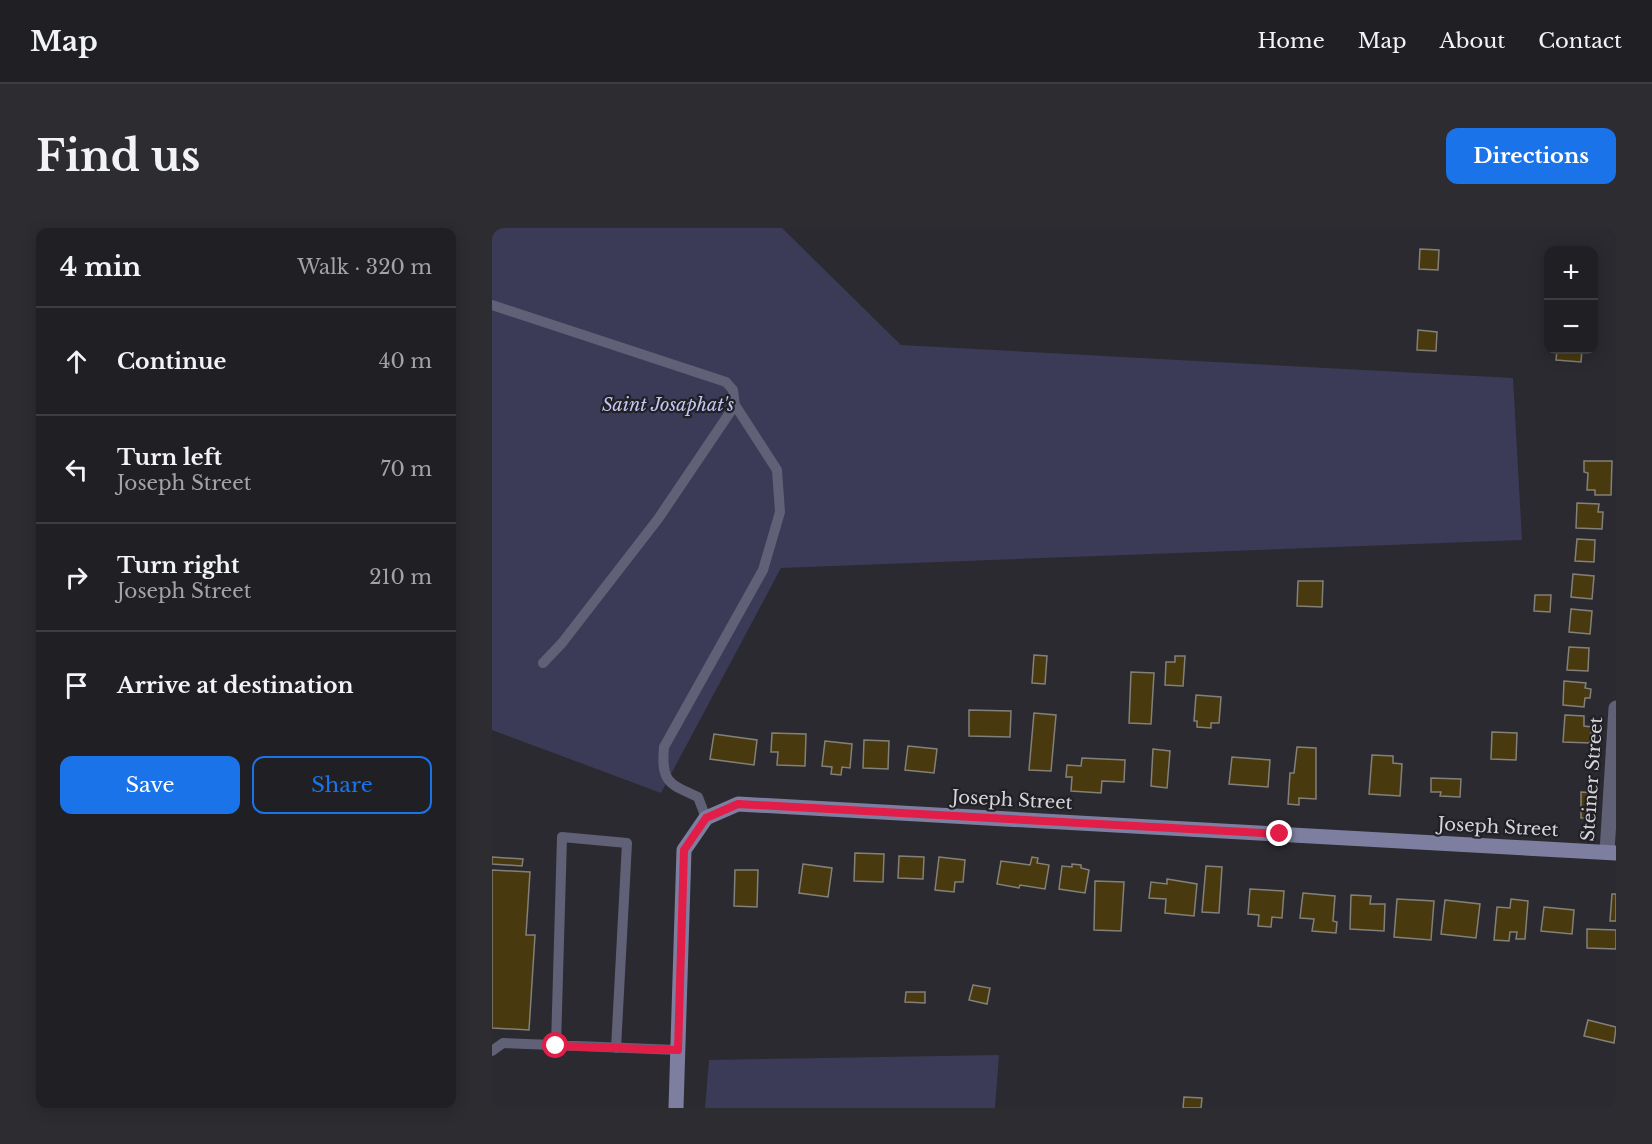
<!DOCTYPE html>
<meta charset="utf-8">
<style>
body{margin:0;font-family:"Libre Baskerville",serif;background:#2d2d31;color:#f1f3f6}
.controls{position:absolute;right:18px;top:18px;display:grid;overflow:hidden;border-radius:12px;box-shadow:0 3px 15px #0003}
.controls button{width:54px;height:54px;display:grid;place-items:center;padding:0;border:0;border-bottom:2px solid #3d3e41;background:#202024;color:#f1f3f6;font:30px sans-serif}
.stop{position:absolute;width:18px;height:18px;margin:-14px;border:4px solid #e11d48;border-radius:50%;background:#fff}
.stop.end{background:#e11d48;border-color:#fff;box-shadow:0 2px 6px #0008}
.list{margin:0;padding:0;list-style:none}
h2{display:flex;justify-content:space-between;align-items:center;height:78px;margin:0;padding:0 24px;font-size:26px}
h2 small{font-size:20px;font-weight:400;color:#a2a3a6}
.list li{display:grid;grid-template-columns:39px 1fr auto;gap:18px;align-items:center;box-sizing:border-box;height:108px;padding:0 24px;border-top:2px solid #3d3e41}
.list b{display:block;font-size:22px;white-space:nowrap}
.list p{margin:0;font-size:20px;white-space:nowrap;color:#a2a3a6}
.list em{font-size:20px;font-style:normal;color:#a2a3a6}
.actions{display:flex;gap:12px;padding:18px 24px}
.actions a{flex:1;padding:14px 0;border:2px solid #1a73e8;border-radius:12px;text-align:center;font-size:21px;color:#1a73e8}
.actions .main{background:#1a73e8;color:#fff}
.icon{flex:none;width:33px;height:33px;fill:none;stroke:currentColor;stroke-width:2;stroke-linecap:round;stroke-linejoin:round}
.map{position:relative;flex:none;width:1124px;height:880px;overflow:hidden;border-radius:12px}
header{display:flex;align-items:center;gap:36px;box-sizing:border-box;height:84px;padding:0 30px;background:#202024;border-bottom:2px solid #3d3e41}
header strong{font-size:28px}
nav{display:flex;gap:33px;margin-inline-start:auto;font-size:21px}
.intro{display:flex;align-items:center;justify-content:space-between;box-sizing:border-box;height:144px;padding:0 36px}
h1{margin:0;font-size:42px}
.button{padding:15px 27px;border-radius:12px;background:#1a73e8;color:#fff;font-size:21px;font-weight:700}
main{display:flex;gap:36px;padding:0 36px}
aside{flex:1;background:#202024;border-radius:12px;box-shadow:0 3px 15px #0003}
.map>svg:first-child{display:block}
</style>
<header>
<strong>Map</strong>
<nav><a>Home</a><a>Map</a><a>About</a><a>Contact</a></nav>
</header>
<div class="intro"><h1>Find us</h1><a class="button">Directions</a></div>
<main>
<aside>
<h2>4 min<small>Walk · 320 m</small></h2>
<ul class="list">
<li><svg class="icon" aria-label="ahead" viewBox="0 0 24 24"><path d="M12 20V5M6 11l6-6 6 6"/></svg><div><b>Continue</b></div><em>40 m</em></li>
<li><svg class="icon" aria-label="left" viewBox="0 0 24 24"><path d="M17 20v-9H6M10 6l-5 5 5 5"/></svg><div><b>Turn left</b><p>Joseph Street</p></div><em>70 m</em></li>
<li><svg class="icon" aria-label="right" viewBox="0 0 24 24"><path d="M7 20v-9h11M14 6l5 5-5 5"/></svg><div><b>Turn right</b><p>Joseph Street</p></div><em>210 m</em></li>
<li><svg class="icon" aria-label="arrive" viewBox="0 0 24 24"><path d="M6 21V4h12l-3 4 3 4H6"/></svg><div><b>Arrive at destination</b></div></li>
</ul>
<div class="actions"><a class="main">Save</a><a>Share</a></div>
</aside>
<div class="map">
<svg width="1124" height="880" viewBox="0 0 1124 880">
<rect width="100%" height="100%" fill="#2a2a30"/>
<!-- green -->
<path fill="#3b3a57" d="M0,0H290L409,117L1021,150L1030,312L289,340L169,565L0,502Z
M507,827L503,880H213L217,832Z"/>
<!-- building -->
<path fill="#48390f" stroke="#838079" stroke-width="1.5" d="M928,21L947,22L946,42L927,41Z
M926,102L945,104L944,123L925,122Z
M1065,122H1090L1089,134L1064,132Z
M1092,233H1120L1119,267H1103V262H1095L1096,245L1092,244Z
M1085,275L1107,276L1106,284H1111L1110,301L1084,300Z
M1085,311L1103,312L1102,334L1083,333Z
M1081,346L1102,348L1100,371L1079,369Z
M806,353H831L830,379L805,378Z
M1043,367H1059L1058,384L1042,383Z
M1079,381L1100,383L1098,406L1077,404Z
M1077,419L1097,420L1096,443L1075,442Z
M542,427L555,428L553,456L540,455Z
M683,428H693L691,458L673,457L674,434H683Z
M639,444L662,445L659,496L637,495Z
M1072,453L1094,455L1093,460L1099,461L1098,470H1093L1092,479L1071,477Z
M704,467L729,469L727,495H719V500L705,499V493H702Z
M477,482L519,483L518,509L477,508Z
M542,485L564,487L559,543L537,542Z
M1073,487L1092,488V498L1100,499L1098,515L1071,514Z
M1000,504L1025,505L1024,532L999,531Z
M280,505L314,506L313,538L285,537L286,524H279Z
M222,506L265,512L262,537L218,531Z
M372,512L397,513L396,541L371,540Z
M333,513L360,516L358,540L350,539L349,547L339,546L340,539L330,538Z
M416,518L445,521L442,545L413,542Z
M805,519L824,520V571L807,570V577L796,576L798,545H802Z
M661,521L678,523L675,560L659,558Z
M880,527L901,528V535L910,536L908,568L877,566Z
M740,529L778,532L776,559L737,556Z
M590,530L633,532L632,554L610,553L609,565L579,563L580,549H574L575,537L589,538Z
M939,550L969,551L968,569L948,568L949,564H939Z
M1089,564L1103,565V590H1089Z
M363,625L392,626L391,654L362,653Z
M407,628L432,629L431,651L406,650Z
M0,629L31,631L30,638L0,636Z
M447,629L473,632L471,654H463L462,664L443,662Z
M540,629L546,630L545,635L557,637L553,661L528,657L527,660L505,656L509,633L538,637Z
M311,636L340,640L336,669L307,665Z
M580,636L589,637V640L597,642L593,665L567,661L570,638L580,639Z
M714,638L730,639L727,685L710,684Z
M0,642L38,644L34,707H43L37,802L0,800Z
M243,642H266L265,679L242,678Z
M675,651L705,656L702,688L673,685L674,671L657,670L659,654L675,656Z
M603,653L632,654L629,703L602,702Z
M758,661L792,663L790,690L780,689L779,699L766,698L767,687L756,686Z
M811,665L843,668L841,693L845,694L844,705L820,703L822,691L808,690Z
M1120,666H1124V693H1118Z
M859,667L879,668L878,676H893L892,703L858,701Z
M905,671L942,673L939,712L902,709Z
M1019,671L1036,673L1033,711H1024L1025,704H1018L1017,713L1002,712L1005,679L1018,680Z
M953,672L988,676L984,710L949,706Z
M1052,679L1082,682L1080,706L1049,703Z
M1095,701L1124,702V721L1095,720Z
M481,757L498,760L495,776L477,772Z
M414,764H433V775L413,774Z
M1096,792L1124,799L1122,815L1092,808Z
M692,869L710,870L709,880H691Z"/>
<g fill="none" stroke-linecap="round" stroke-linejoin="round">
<!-- lane -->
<path stroke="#606076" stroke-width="10" d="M0,77L234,154L241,162L243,177L285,242L288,284L271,342L172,519C169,553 176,556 206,569L214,590
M51,435L70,415L166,291L243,177
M64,817L70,609L135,615L124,820
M0,823L11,815L186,822"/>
<!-- street -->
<path stroke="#606076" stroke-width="15" d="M1115,624L1124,480"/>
<!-- secondary -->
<path stroke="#7e7ea1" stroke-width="15" d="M184,880L192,622L214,590L246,576L1124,625"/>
</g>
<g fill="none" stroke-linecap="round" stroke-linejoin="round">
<!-- route -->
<path stroke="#e11d48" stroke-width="8" d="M64,818L186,822L192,622L214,590L246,576L788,606"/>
</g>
<g text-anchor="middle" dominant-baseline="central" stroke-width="4.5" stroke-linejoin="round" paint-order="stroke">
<!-- park labels -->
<g font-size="18" font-style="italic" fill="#c5c5f3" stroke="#202026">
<text x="176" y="177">Saint Josaphat's</text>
</g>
<!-- street labels -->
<g font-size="18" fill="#d6d6da" stroke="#202026">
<text transform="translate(1100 551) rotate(-86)">Steiner Street</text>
<text transform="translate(520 572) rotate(3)">Joseph Street</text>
<text transform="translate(1006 599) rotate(3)">Joseph Street</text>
</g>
</g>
</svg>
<div class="controls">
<button>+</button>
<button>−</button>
</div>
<div class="stop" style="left:64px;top:818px"></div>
<div class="stop end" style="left:788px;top:606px"></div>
</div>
</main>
